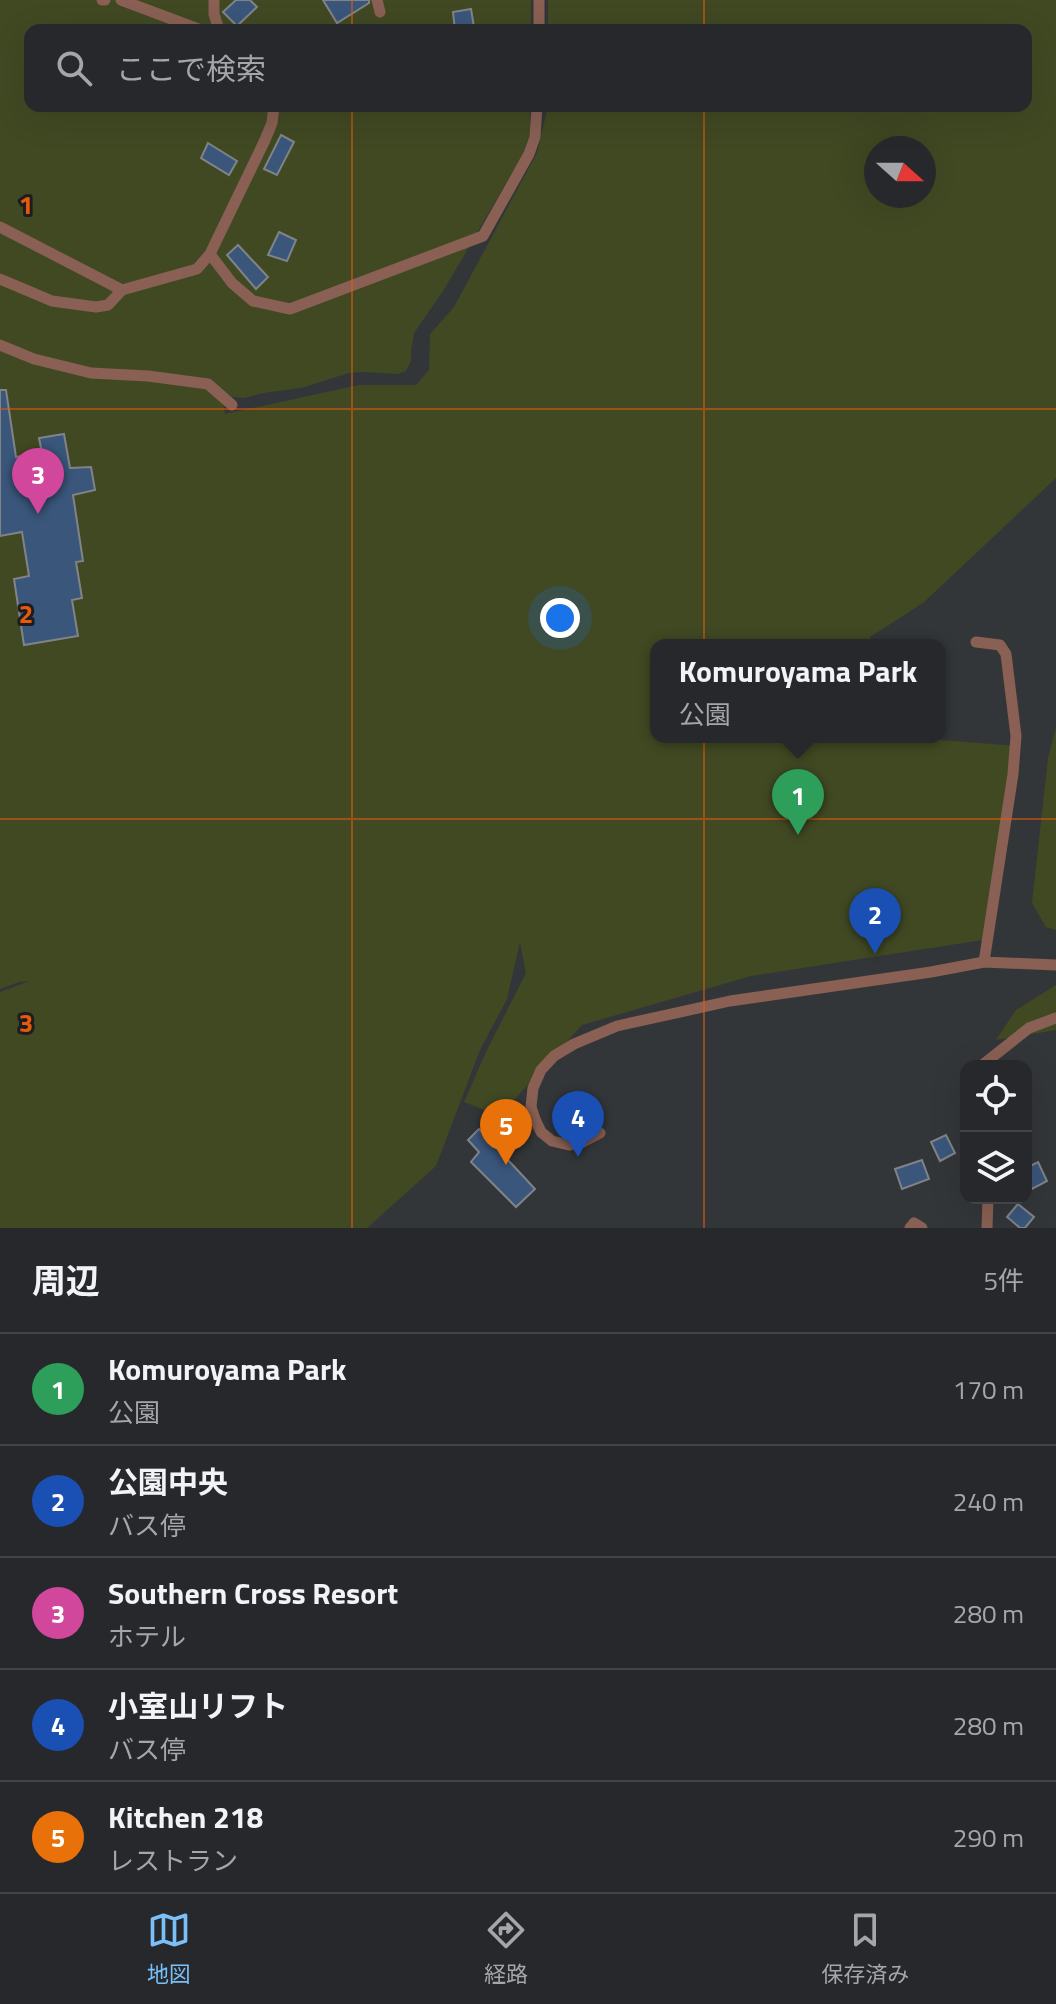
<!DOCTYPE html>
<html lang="ja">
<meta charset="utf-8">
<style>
body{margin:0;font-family:"Titillium Web","Noto Sans JP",sans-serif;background:#323437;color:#f1f3f6}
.controls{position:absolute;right:24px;bottom:24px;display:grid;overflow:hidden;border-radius:16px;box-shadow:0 8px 32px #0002}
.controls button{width:72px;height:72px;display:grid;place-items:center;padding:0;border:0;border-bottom:2px solid #424447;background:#26282b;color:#f1f3f6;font:40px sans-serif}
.compass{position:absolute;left:864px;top:136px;width:72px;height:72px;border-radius:50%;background:#26282b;box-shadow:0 8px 32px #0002;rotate:111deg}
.you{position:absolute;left:560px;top:618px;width:28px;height:28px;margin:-20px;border:6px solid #fff;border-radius:50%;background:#1a73e8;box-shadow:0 0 0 12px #1a73e833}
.badge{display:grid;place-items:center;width:52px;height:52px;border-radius:50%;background:#7abff8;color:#fff;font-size:26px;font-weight:700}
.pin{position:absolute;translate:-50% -66px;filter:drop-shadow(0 2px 4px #0008)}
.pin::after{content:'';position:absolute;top:42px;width:28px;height:24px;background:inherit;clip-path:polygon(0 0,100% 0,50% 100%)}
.popup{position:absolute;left:650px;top:639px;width:296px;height:104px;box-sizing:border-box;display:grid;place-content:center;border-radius:16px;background:#26282b;filter:drop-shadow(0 2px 6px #0005);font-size:26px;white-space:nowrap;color:#a4a6a9}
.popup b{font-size:30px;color:#f1f3f6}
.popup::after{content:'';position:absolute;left:50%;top:100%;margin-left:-16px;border:16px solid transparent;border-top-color:#26282b}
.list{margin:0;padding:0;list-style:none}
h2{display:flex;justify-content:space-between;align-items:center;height:104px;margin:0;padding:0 32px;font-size:34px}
h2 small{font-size:26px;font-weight:400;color:#a4a6a9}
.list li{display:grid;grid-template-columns:52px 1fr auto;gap:24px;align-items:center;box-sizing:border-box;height:112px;padding:0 32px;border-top:2px solid #424447}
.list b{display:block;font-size:30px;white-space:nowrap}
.list p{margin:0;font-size:26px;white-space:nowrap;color:#a4a6a9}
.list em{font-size:26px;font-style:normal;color:#a4a6a9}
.icon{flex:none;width:44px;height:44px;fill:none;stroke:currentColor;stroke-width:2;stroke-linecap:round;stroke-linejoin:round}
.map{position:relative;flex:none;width:1056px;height:1228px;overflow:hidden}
.search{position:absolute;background:#26282b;box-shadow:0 8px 32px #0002;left:24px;right:24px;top:24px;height:88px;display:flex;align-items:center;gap:20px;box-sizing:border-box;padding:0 28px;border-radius:16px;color:#a4a6a9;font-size:30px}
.sheet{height:664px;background:#26282b}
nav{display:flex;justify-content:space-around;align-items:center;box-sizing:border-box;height:112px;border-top:2px solid #424447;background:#26282b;font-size:22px;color:#a4a6a9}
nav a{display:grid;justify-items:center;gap:4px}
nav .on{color:#7abff8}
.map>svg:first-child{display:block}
</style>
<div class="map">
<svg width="1056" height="1228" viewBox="0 0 1056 1228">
<rect width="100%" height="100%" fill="#333639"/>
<!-- green -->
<path fill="#414923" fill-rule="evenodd" d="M0,0H531V30H30V106H530V134L523,154L445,288L414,333L411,351V361L406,371L397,374L363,372L349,373L301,388L263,393L244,398L232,397L221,389L225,414L359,385H416L429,370L430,334L454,307L537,153L548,106H1026V30H548V0H1056V478L923,603L870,637V645H656V737H902L1018,746L989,939L751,976L582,1025L513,1101L541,1132L464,1102L487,1050L526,973L520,942L507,999L480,1050L436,1166L367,1228H0V992L30,981L19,982L0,989ZM876,148H924V196H876Z
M1056,727V930L1046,927L1032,903L1048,758Z
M1056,985V1030L996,1040L1016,1010Z"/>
<!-- building -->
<path fill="#3a567b" stroke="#808387" stroke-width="2" d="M236,0H250L257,7L237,26L223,12Z
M323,0H369V3L337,23Z
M471,9L474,27L455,30L453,12Z
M281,135L294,142L277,175L264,169Z
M208,143L237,161L229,175L201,158Z
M279,232L296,240L287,261L268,255Z
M238,245L268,277L256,289L227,255Z
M0,390H6L16,457L42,453L39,438L64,434L70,468L91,467L95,490L73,495L83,561L76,562L82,598L72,600L78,636L24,645L14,579L29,576L22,532L0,536Z
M479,1129L535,1189L516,1207L471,1162L479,1152L468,1140Z
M946,1135L955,1153L940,1161L931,1142Z
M922,1160L929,1179L902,1189L895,1169Z
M1038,1162L1047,1181L1032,1189L1026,1177V1168Z
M1018,1204L1034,1217L1025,1228H1020L1007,1217Z"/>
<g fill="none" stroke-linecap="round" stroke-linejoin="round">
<!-- minor -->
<path stroke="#896053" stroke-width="11" d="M102,0H105
M121,0L201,30
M214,0V14L219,30
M377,0L380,12
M539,0V30
M0,227L122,290
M210,254L232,283L253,301L290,309L483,236L529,154L535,137L537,106
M0,279L52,301L96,307L108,305L122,290L197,269L210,254L264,142L272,123L274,106
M0,345L34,359L91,373L148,376L208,384L232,405
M976,642L1000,645L1006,654L1016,736L1013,774L984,962
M981,1066L1029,1028L1056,1018
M600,1133L583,1142L569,1145L552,1141L541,1132L535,1119L531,1107L533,1088L541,1070L554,1056L574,1044L617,1026L730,1001L931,972L984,962L1056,965
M910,1228L914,1223L922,1228
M987,1228L988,1198"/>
</g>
<!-- grid -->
<path fill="none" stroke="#e8590c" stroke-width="2" stroke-opacity="0.55" d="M352,0V30M704,0V30M352,106V1228M704,106V1228M0,409H1056M0,819H1056"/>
<g font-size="26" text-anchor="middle" font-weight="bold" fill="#e8590c" stroke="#1c1d1f" stroke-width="6" stroke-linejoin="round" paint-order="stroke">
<text x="26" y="214">1</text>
<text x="26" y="623">2</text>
<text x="26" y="1032">3</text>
</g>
</svg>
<div class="controls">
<button><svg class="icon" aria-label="locate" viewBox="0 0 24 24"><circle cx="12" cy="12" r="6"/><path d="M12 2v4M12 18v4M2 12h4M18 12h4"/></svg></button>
<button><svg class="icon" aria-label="layers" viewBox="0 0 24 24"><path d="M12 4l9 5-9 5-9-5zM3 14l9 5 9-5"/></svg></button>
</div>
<svg class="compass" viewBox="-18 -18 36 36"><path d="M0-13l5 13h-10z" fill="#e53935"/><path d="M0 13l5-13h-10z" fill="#a4a6a9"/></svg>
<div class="you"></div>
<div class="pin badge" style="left:798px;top:835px;background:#2e9e5b">1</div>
<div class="popup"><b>Komuroyama Park</b>公園</div>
<div class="pin badge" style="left:875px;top:954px;background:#1a4fb4">2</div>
<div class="pin badge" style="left:38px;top:514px;background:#d1479c">3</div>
<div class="pin badge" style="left:578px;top:1157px;background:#1a4fb4">4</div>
<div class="pin badge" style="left:506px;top:1165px;background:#e8710a">5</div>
<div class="search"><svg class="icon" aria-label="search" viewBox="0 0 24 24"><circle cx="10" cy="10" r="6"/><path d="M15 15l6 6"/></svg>ここで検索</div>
</div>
<section class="sheet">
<h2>周辺<small>5件</small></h2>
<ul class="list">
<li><span class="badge" style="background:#2e9e5b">1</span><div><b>Komuroyama Park</b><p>公園</p></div><em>170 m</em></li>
<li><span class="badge" style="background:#1a4fb4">2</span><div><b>公園中央</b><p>バス停</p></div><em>240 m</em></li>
<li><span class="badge" style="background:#d1479c">3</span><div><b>Southern Cross Resort</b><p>ホテル</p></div><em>280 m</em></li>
<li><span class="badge" style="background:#1a4fb4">4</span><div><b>小室山リフト</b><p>バス停</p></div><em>280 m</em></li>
<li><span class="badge" style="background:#e8710a">5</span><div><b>Kitchen 218</b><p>レストラン</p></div><em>290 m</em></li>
</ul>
</section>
<nav>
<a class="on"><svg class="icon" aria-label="map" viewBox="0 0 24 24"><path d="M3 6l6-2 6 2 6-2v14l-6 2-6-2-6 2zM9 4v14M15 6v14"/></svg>地図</a>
<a><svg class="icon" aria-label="directions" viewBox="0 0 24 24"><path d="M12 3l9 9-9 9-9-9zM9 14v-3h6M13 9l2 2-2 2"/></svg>経路</a>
<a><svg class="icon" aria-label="saved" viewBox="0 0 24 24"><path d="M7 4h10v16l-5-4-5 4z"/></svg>保存済み</a>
</nav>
